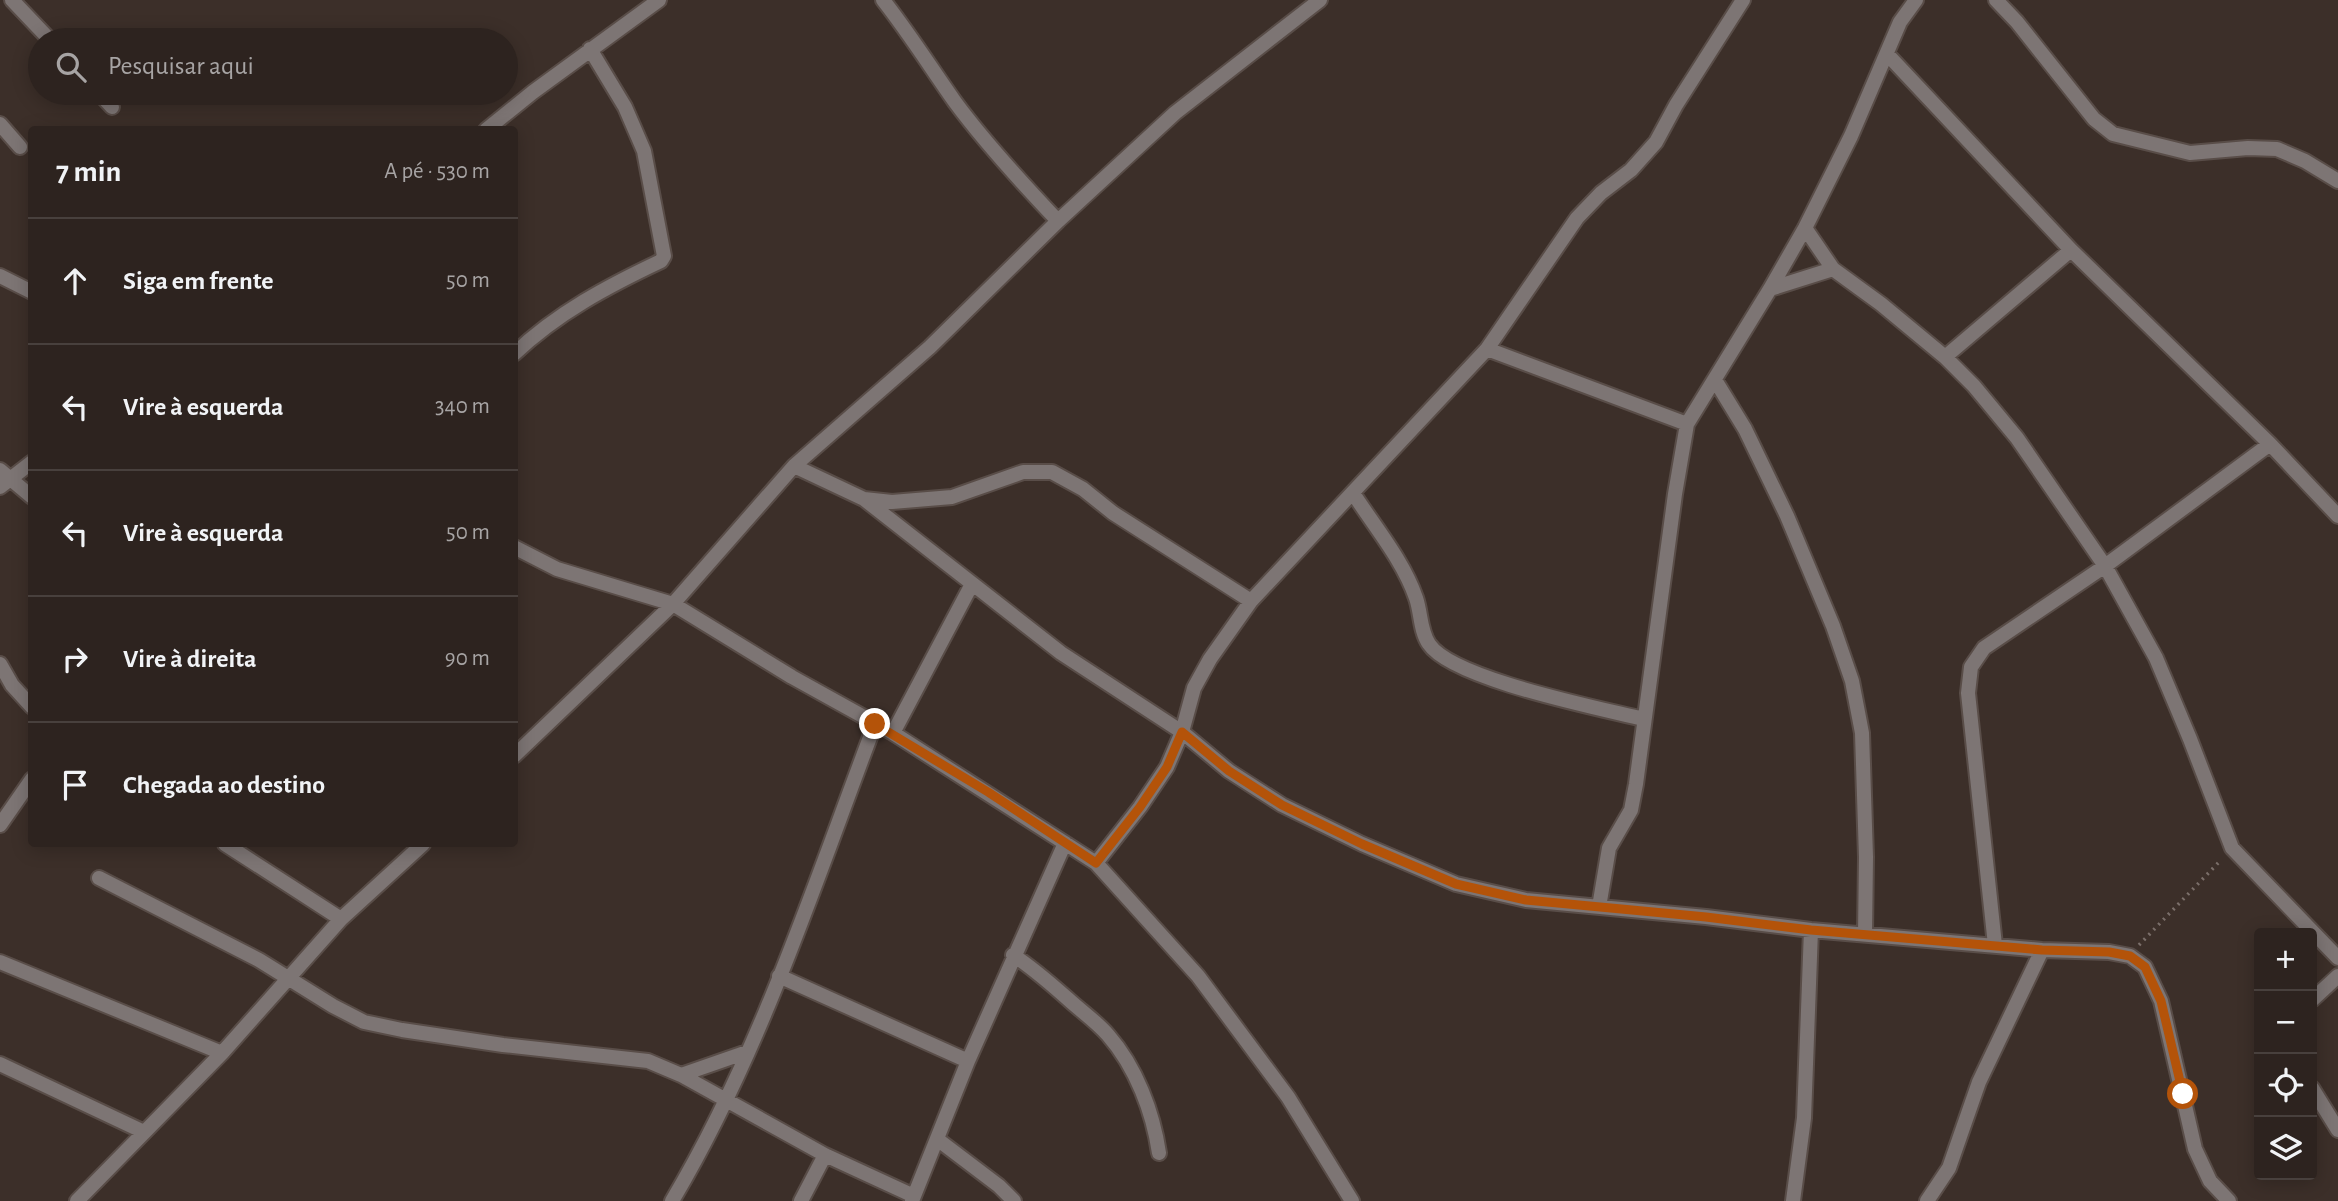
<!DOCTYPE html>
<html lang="pt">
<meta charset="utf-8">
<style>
body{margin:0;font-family:"Alegreya Sans",sans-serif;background:#352b28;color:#f1f3f6}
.controls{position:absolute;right:21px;bottom:21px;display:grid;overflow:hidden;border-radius:7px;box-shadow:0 4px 18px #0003}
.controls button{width:63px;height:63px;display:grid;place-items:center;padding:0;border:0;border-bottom:2px solid #48403d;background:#2d231f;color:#f1f3f6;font:35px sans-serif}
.stop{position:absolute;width:21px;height:21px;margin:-16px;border:5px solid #b45309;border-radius:50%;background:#fff}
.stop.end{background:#b45309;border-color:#fff;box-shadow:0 2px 7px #0008}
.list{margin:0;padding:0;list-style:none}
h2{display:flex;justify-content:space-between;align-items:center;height:91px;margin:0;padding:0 28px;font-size:30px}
h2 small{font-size:23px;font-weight:400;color:#a7a4a4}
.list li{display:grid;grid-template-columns:46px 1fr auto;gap:21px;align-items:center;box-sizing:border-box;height:126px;padding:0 28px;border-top:2px solid #48403d}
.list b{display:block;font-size:26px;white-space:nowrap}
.list em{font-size:23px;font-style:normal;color:#a7a4a4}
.icon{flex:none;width:38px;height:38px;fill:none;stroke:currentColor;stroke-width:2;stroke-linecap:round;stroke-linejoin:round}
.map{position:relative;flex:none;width:2338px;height:1201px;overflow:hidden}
.search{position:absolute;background:#2d231f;box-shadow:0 4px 18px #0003;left:28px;top:28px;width:490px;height:77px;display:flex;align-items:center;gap:18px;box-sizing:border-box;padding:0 24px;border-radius:38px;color:#a7a4a4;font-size:26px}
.panel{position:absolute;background:#2d231f;box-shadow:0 4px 18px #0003;left:28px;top:126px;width:490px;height:721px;border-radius:7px}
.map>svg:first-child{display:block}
</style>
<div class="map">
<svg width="2338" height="1201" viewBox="0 0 2338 1201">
<rect width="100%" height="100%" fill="#3c2f29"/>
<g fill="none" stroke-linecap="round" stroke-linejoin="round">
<defs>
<path id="minor" d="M12,0L50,40
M883,0C909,33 931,68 955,102C986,144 1022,183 1058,221
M1996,0L2017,22L2094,119L2113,134L2190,153L2248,148L2277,149L2305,161L2338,181
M1887,54L2071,250L2270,444L2338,516
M99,93L112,107
M0,124L20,147
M486,130L533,92L659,0
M1805,228L1833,269L1881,304L1945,357L1974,386L2017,438L2105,566L2156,658L2190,739L2232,848L2338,958
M0,276L32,292
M1770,289L1833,269
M1487,349L1687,424
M514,354C557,313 608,286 661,261L664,256L644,151L625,107L590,49
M1945,357L2071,250
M1715,380L1745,429L1787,516L1833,626L1852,681L1862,733L1866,857L1865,934
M794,466L864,499L892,502L952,497L1023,472H1052L1083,489L1113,513L1251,601
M0,470L32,497
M0,487L32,462
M1353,493C1374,526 1403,560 1416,598C1421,612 1420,631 1429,644C1452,679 1599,708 1643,719
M864,499L1061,653L1182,732L1229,771L1282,805L1362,844L1456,884L1526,900L1706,917L1811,930L2042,950L2109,952L2130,956L2145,967L2161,1001L2195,1149L2210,1181L2229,1201
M514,547L557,569L673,604L792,677L893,733L1096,863L1198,976L1288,1097L1352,1201
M0,664L12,685L32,707
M893,733L972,584
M514,756L673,604L794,466L930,347L1058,221L1175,113L1320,0
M0,825L32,779
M225,844L341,919
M1096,863L1140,807L1167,767L1182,732L1194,688L1210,659L1251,601L1487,349L1577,218L1601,193L1631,170L1656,142L1676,105L1743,0
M99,878L259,960L333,1006L364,1022L402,1030L503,1045L648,1061L681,1075L825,1155L914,1196
M1599,907L1609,848L1631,810L1636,784L1675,494L1687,424L1770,289L1805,228L1851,136L1900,22L1916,0
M1995,945L1968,693L1971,667L1984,648L2105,566L2270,444
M1013,955C1033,968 1050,983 1068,999C1081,1011 1097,1022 1108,1035C1136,1067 1153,1112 1159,1153
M0,962L222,1053
M779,976L968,1061
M2312,1000L2338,976
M0,1064L144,1132
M681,1075L747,1052
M2312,1088L2338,1130
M937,1139L999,1186L1014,1201
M77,1201L222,1053L341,919L423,844
M672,1201C760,1053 814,885 875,724
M801,1201L825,1155
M912,1201L968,1061L1065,843
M1793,1201L1804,1118L1811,930
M1927,1201L1949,1168L1979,1082L2042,950"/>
</defs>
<!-- minor casing -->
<use href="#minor" stroke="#594d48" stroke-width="18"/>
<!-- path -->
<path stroke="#7b6f6a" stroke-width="3.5" stroke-dasharray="2 5" stroke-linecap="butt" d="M2139,945L2221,860"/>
<!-- minor -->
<use href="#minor" stroke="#7d7574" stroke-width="14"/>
</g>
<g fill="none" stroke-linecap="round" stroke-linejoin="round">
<!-- route -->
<path stroke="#b45309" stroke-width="9" d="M875,724L988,792L1096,863L1140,807L1167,767L1182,732L1229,771L1282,805L1362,844L1456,884L1526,900L1706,917L1811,930L2042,950L2109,952L2130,956L2145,967L2161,1001L2183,1094"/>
</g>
</svg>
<div class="controls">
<button>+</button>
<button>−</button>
<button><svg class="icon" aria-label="locate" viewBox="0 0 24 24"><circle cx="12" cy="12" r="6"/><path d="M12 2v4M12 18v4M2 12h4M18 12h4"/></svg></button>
<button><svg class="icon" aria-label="layers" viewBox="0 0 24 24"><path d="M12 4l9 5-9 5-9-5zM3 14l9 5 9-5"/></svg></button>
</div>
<div class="stop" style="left:2183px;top:1094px"></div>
<div class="stop end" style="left:875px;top:724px"></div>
<div class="search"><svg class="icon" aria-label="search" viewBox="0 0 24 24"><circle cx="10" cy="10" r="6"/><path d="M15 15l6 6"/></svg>Pesquisar aqui</div>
<section class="panel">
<h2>7 min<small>A pé · 530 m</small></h2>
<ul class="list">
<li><svg class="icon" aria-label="ahead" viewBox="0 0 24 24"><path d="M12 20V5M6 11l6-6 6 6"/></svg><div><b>Siga em frente</b></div><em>50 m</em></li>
<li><svg class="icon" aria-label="left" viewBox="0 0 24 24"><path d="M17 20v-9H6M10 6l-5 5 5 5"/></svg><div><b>Vire à esquerda</b></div><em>340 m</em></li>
<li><svg class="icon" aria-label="left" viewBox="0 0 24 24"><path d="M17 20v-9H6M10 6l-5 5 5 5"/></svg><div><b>Vire à esquerda</b></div><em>50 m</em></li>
<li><svg class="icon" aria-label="right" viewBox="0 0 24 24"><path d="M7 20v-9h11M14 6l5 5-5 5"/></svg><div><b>Vire à direita</b></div><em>90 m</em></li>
<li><svg class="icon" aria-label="arrive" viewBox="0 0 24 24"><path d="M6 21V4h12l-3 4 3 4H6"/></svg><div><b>Chegada ao destino</b></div></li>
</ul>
</section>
</div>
